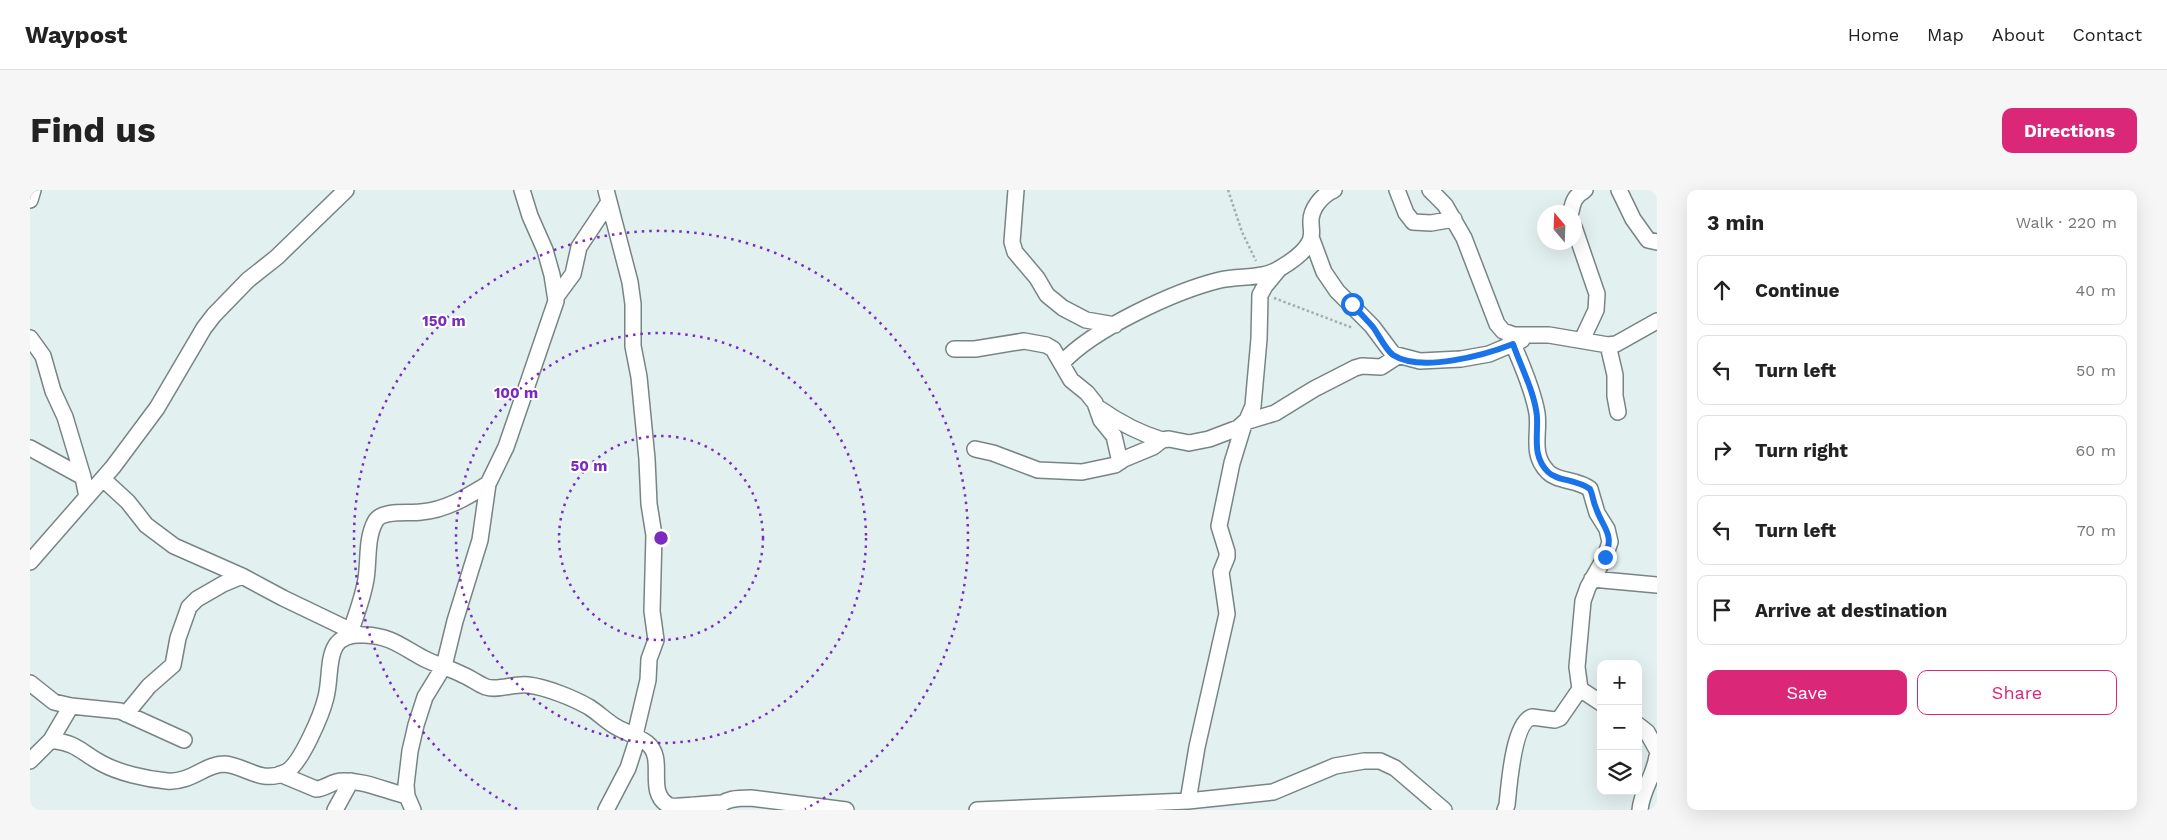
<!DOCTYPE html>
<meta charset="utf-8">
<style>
body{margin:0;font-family:"Work Sans",sans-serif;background:#f6f6f6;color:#222}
.controls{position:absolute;right:15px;bottom:15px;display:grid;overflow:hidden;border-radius:10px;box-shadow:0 5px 20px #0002}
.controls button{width:45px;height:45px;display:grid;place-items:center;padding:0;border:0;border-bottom:1px solid #e0e0e0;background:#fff;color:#222;font:25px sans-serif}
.compass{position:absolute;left:1507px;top:15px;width:45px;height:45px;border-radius:50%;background:#fff;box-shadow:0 5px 20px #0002;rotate:341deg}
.stop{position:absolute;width:15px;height:15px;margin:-11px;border:4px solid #1a73e8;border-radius:50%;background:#fff}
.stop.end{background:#1a73e8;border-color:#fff;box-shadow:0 1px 5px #0008}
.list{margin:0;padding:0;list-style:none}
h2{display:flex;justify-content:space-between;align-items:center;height:65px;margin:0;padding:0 20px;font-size:21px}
h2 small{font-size:16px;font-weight:400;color:#767676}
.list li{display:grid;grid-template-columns:32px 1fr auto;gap:15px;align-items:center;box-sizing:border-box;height:70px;margin:0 10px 10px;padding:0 10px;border:1px solid #e0e0e0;border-radius:10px}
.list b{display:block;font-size:19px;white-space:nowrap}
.list em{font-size:16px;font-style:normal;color:#767676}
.actions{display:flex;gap:10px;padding:15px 20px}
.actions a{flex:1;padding:11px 0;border:1px solid #db2777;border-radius:10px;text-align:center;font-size:18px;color:#db2777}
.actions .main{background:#db2777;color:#fff}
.icon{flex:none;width:28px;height:28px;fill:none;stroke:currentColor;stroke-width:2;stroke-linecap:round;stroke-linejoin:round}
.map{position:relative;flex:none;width:1627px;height:620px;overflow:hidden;border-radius:10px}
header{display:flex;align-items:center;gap:30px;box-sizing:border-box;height:70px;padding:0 25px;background:#fff;border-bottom:1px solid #e0e0e0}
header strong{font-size:24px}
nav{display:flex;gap:28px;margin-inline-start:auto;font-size:18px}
.intro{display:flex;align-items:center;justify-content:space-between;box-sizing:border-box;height:120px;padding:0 30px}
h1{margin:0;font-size:35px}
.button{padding:12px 22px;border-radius:10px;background:#db2777;color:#fff;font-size:18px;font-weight:700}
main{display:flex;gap:30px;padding:0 30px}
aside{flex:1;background:#fff;border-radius:10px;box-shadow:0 5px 20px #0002}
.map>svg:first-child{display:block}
</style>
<header>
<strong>Waypost</strong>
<nav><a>Home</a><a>Map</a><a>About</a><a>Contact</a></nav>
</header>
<div class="intro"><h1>Find us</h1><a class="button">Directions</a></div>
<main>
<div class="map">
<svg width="1627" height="620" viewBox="0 0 1627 620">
<rect width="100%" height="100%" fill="#e3f0f0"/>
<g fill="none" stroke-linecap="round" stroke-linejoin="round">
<defs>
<path id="street" d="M576,0L600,92L603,114V156L609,187L617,269L619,314L624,345L622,421L626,450L619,469L618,490L605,545
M986,0L982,52L985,62L1007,88L1017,105L1033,118L1056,130L1085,135
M1367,0L1376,23L1383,32L1401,33L1424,29
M1400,0L1415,15L1434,48L1467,134L1473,141L1484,145H1519L1578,155L1586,154L1627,131
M1589,0L1603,29L1618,50L1627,52
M0,10L3,0
M1541,22C1543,11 1545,6 1555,0
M1544,37L1567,104L1566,120L1552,150
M1281,47L1294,82L1307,101L1342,136L1363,164L1390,171L1431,169L1459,164L1492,150
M526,107L543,84L549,57L579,12
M1478,143C1488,165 1503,200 1507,223C1510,244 1500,264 1518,282C1528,292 1547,289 1560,299L1567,323L1577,339L1580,352L1575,367L1558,397L1553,411L1547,477L1550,499L1571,513
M0,148L13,166L23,201L35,227L53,287L57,307
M1578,155L1585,185V206L1588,222
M924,159H945L994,151L1016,155L1023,159L1041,190L1057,203L1065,213L1071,230L1084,246L1090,272
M1032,173C1063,139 1145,101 1190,90C1212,85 1233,90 1252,77C1262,71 1275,62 1280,51C1283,45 1281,39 1281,33C1280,19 1292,5 1304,0
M1070,219C1090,233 1109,243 1132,250
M1215,232L1245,223L1284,199L1325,178L1332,176L1351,177L1368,166
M0,258L53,287
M945,259L963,263L1008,280L1052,282L1085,275L1094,269L1123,257L1132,250L1139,249L1159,253L1179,249L1208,238L1217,230L1223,216L1229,149L1230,105L1235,96L1249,79
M73,289L98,312L116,335L144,356L212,386L253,408L330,445
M0,372L83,277L127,218L174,138L184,125L218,90L247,67L316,0
M1562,389L1627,395
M321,440C327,423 333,407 336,389C339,371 336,349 345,332C351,319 379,324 391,322C416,320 437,307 458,294
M0,493L24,512L41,516L90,521L154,550
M96,524L119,496L143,475L148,448L159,417L167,409L193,394L212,386
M1608,535L1617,542L1627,560
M21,550C49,554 49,561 71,573C89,583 116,589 137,591C161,593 175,574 194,574C215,575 231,595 256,582C271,574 292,524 296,507C303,479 292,442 335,445C361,446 372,457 393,468C406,475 420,478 433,485C441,488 448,494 456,497C469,501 485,493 498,495C516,497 543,508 559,517C567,522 574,529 583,535C594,542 606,545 617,553C637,569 615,601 638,615C643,618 682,613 693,613
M0,571L21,550L41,516
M250,584L286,599C295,599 302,591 312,591C334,590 356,601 377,606
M1158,611L1167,557L1197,424L1191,382L1197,367V362L1189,336L1202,273L1214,234
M686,619C694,608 709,608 721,608L816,620
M305,620L321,591
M383,620L377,606L376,595L380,561L386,535L395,507L414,476L425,431L450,350L458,294L476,257L526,111L522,85L515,60L500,26L492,0
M576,620L598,578L608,547
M947,620L1158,611L1243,602L1305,576L1334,571H1350L1365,578L1414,620
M1475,620L1477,615C1479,597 1483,533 1502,527L1525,530L1530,528L1550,499
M1610,620C1612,599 1624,587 1627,566"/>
</defs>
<!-- street casing -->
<use href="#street" stroke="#788484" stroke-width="18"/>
<!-- path -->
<path stroke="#a4aeae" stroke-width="2.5" stroke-dasharray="2.5 2.5" stroke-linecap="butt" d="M1198,0L1212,42L1226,71
M1244,108L1323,138"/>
<!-- street -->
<use href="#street" stroke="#fff" stroke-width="15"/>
</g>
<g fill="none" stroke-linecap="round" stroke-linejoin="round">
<!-- route -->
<path stroke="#1a73e8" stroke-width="6" d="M1322,114C1329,122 1336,129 1343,137C1349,145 1355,159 1363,165C1391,183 1455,165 1483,154C1491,177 1505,203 1507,227C1508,247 1502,266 1518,282C1527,291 1546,289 1560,299C1563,305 1563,312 1566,318C1573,339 1585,343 1575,367"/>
</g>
<!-- distance rings -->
<g fill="none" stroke="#7b2cbf" stroke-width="2.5" stroke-dasharray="2.5 5">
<circle cx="631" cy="348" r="102"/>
<circle cx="631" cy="348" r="205"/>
<path d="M487 619A307 307 0 1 1 775 619"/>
</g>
<circle cx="631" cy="348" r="8" fill="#7b2cbf" stroke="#fff" stroke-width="2.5"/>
<g font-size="15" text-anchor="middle" font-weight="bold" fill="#7b2cbf" stroke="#fff" stroke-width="4" stroke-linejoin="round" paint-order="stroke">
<text x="414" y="136">150 m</text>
<text x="486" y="208">100 m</text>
<text x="559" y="281">50 m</text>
</g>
</svg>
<div class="controls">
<button>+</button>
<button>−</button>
<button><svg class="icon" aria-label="layers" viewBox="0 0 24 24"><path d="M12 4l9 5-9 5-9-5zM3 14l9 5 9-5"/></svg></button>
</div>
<svg class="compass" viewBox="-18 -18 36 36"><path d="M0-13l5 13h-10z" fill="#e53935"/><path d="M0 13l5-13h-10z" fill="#767676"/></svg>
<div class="stop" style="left:1322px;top:114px"></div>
<div class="stop end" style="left:1575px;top:367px"></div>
</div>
<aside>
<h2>3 min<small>Walk · 220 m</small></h2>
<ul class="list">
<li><svg class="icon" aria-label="ahead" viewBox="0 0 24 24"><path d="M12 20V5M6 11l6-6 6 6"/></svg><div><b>Continue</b></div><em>40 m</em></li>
<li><svg class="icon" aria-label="left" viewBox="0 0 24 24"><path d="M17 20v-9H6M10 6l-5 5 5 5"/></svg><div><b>Turn left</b></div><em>50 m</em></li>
<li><svg class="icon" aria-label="right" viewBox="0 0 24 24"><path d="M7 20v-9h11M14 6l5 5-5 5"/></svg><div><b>Turn right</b></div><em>60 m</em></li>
<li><svg class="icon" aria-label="left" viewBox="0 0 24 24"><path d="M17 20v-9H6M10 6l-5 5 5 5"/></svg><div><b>Turn left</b></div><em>70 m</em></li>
<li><svg class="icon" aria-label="arrive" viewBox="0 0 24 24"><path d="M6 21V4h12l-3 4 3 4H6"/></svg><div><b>Arrive at destination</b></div></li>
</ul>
<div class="actions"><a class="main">Save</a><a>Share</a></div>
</aside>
</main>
